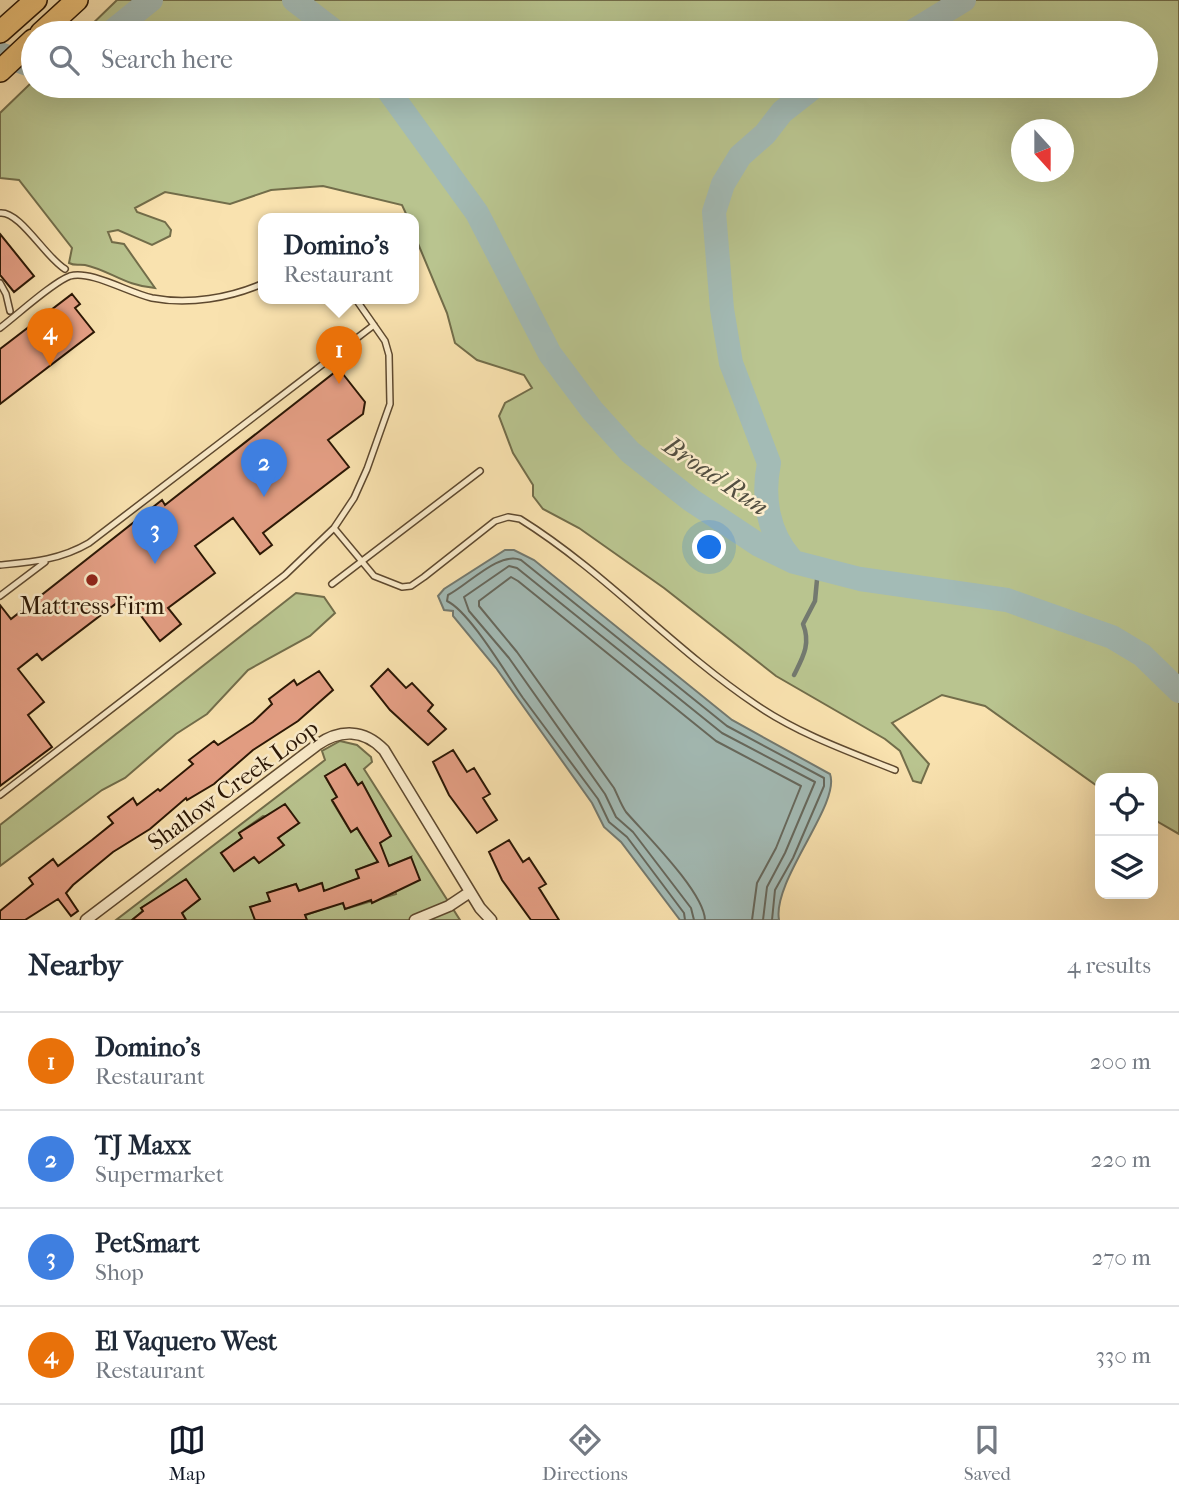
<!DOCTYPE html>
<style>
body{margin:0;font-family:"IM FELL French Canon",serif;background:#f6f6f7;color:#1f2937}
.controls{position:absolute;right:21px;bottom:21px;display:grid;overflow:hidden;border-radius:14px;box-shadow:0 7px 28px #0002}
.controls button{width:63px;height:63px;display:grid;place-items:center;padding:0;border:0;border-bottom:2px solid #e0e1e3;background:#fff;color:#1f2937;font:35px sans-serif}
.compass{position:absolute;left:1011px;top:119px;width:63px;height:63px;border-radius:50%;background:#fff;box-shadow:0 7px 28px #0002;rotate:159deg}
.you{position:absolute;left:710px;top:548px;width:24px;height:24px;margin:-18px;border:5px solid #fff;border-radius:50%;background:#1a73e8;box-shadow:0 0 0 10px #1a73e833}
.badge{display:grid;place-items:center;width:46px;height:46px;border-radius:50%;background:#111827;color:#fff;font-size:23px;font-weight:700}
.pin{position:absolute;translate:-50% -58px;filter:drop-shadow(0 2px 4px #0008)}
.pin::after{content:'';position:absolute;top:37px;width:24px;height:21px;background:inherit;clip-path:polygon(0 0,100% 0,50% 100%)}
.popup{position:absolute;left:258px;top:213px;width:161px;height:91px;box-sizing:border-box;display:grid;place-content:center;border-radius:14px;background:#fff;filter:drop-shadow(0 2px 5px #0005);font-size:23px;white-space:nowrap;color:#747a83}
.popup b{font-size:26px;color:#1f2937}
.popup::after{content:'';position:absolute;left:50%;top:100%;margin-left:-14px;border:14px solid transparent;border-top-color:#fff}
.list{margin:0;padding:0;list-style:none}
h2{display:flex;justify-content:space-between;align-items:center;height:91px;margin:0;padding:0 28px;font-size:30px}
h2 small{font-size:23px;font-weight:400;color:#747a83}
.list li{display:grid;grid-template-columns:46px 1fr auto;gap:21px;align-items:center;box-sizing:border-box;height:98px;padding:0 28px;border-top:2px solid #e0e1e3}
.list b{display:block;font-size:26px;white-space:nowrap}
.list p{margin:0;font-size:23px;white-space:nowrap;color:#747a83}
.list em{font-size:23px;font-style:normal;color:#747a83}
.icon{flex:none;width:38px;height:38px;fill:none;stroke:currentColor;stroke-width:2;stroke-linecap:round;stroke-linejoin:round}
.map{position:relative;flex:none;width:1179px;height:920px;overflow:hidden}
.search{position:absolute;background:#fff;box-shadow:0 7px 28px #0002;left:21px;right:21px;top:21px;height:77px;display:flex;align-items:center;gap:18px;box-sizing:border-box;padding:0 24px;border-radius:38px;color:#747a83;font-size:26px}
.sheet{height:483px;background:#fff}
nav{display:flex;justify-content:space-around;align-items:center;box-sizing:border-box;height:98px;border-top:2px solid #e0e1e3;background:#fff;font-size:19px;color:#747a83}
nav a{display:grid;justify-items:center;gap:4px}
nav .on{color:#111827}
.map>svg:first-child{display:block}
</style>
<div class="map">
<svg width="1179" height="920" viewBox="0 0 1179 920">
<rect width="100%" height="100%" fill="#f9e2af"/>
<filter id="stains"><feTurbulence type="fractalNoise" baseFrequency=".00286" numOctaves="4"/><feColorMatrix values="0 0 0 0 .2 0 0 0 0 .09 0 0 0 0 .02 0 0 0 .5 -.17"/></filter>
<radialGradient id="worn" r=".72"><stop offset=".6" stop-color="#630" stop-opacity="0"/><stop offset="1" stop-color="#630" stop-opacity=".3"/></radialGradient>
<!-- green -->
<path fill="#b9c48f" stroke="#726d4a" stroke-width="2" fill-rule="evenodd" d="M117,0H1179V834L1153,819V778H1100V788L985,706L942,695L892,723L929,764L921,783L913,781L900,751L885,739L776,676L664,588L579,528L543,509L533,496V485L513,453L499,416L505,403L532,388L524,375L477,360L455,343L447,313L414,234V218H408L402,205L323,186L271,190L230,204L165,192L135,208L137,212L165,222L171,230L170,236L152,245L118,230L108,232L112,242L124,244L155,288C125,286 109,270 85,265C78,264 75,266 69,263L72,248L19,180L0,178V113L33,81V86H1146V33H83ZM1021,130H1064V172H1021Z
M296,593L324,597L335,613L310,636L248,670L207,714L176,734L125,778L102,790L0,866V825Z
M340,741L357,745L371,757L372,762L364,769L460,920H301L306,918L305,915L329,907L321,883L299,891L296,884L268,893L270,901L251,907L255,920H186L182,913L200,899L186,880L141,908L143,911L132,920H116L325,760L322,751ZM345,764L358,785L362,783L391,836L370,849L357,828L351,832L332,801L337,797L325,776ZM263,816L299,823L278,838L283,845L259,863L254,857L234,871L221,853L242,838L239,833ZM411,857L395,889L396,894L345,909L337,886L359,878L356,870L385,859L389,866Z"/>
<!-- water -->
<path fill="#a3bbb6" stroke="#73796f" stroke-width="2" d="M505,550H514L534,560L732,720L830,774C841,804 772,880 779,920H680L621,842L604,827L592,803L496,668L453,616V611L444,610L438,596L444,589Z"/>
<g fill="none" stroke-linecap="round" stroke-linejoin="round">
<!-- shore -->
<path stroke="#66685d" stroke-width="2" d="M685,920L684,913L627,837L609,822L598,799C573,765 548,732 523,698C506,674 470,612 447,601L448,595C469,584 499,551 521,560L727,726L824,778V786L793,858L775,890L772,920
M694,920L691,908L633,832L616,817L605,794L509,658L469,611L464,597L509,566L517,568L722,733L815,782L785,853L767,887L763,920
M705,920C704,892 645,834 626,812C621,805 618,796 614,788L517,652L479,606V601L511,577L518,581L716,741L801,786L776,848L757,883L752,920"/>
<!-- stream -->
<path stroke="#73796f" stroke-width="4.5" d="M794,675C803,657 811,644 803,624L815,601L818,569"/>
<!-- river -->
<path stroke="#a3bbb6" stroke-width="24" d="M294,0L337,33
M110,33L151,0
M910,33L964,0
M0,54L33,66
M385,86L477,213L550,354L592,410L630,452L691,500L759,545L794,562L860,579L1007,600L1112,637L1142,655L1179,691
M791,559C768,533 762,498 769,463L731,363L722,309L714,212L723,184L740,156L765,134L782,112L815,86"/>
</g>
<!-- building -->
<path fill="#e59f85" stroke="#2a1604" stroke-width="2" d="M0,234L34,276L14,292L0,275Z
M72,294L80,304L75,308L94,332L0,404V349Z
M339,369L365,402L363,414L328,440L349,467L263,533L272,545L260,554L233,518L195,546L215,573L168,608L181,624L160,641L126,596L42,660L37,654L18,669L44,702L28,715L52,747L0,786V605L11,619L162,500L165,505Z
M388,669L406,688L412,683L433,705L428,711L446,729L428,745L390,710L371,686Z
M319,671L333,690L298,721L253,750L214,784L187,800L186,798L150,829L113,852L73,885L66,893L78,911L71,916L58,899L25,920H0V911L33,884L29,878L53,859L58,866L92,840L113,823L108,817L133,798L137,805L158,789L160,791L193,764L189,760L214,741L218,745L253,722L272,704L269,699L294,680L297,685Z
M453,750L467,772L474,768L490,794L483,798L497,820L477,833L449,795L433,762Z
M345,764L358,785L362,782L391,836L380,843L389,866L411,857L420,880L372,903L371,900L345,909L343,903L305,915L307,920H255L250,907L270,901L267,893L296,884L299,891L322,883L324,891L359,878L356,870L378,862L357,828L351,832L332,800L337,797L325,776Z
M285,804L299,823L278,838L284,845L259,863L254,857L234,871L221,853L242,838L239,833Z
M509,840L523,862L529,858L546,884L539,888L559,920H531L502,880L489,852Z
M186,879L200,899L182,913L186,920H132L143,911L141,908Z"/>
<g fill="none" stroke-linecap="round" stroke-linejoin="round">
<defs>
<path id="lane" d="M0,213C20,211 45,257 65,269
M0,283L6,294L10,311
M0,328C16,316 53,282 70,276C91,270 129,293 152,298C189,305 230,298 264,283
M334,528L374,576L402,587L411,586L424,577L495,521L508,517L520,519C605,572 672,648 755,704C797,733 847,751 895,770
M0,565C32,562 60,560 89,543L374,325
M332,584L480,471
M0,596L45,562
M0,795L285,575L334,528L354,498L367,469L390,404L389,355L385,341L355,298"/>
<path id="street" d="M86,920L317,745C340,729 364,729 384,750L480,908L491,920
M415,920L449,906L470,892"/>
<path id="highway" d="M0,32L36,0
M41,33L77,0
M0,71L33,40"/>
</defs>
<!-- lane casing -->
<use href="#lane" stroke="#5e492f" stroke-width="8"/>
<!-- street casing -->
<use href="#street" stroke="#5e492f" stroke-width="13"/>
<!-- highway casing -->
<use href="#highway" stroke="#2a1604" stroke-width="24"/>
<!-- lane -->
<use href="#lane" stroke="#fbeccb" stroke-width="5"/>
<!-- street -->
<use href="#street" stroke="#fbeccb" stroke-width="10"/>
<!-- highway -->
<use href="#highway" stroke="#ecc178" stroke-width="21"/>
</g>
<!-- markers -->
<circle fill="#8f2418" stroke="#fbeccb" stroke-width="2.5" cx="92" cy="580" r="7"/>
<g text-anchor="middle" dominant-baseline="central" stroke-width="5" stroke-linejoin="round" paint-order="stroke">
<!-- poi labels -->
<g font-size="24" fill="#2a1604" stroke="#fbeccb">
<text x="92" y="606">Mattress Firm</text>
</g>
<!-- street labels -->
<g font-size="24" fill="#2a1604" stroke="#fbeccb">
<text transform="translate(233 785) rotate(-36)">Shallow Creek Loop</text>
</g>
<!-- water labels -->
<g font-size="26" font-style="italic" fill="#545042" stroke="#fbeccb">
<text transform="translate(716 476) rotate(34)">Broad Run</text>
</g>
</g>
<rect width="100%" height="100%" filter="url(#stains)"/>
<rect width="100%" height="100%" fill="url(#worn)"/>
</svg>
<div class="controls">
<button><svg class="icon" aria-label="locate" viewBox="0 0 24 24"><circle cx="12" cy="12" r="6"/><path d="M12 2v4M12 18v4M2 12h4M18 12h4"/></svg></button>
<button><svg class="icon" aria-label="layers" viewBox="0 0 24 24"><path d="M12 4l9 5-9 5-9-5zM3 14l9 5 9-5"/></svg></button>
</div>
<svg class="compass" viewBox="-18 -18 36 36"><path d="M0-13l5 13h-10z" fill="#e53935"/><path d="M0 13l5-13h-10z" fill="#747a83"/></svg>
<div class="you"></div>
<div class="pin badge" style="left:339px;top:384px;background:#e8710a">1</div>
<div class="popup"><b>Domino's</b>Restaurant</div>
<div class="pin badge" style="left:264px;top:497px;background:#3f7fe0">2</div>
<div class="pin badge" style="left:155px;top:564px;background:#3f7fe0">3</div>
<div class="pin badge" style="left:50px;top:366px;background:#e8710a">4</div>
<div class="search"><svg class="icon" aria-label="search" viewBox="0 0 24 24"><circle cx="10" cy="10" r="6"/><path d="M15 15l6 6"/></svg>Search here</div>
</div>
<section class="sheet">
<h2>Nearby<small>4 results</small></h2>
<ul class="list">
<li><span class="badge" style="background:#e8710a">1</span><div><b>Domino's</b><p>Restaurant</p></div><em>200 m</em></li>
<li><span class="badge" style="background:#3f7fe0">2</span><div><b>TJ Maxx</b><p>Supermarket</p></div><em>220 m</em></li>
<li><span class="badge" style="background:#3f7fe0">3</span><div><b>PetSmart</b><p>Shop</p></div><em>270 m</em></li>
<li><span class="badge" style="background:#e8710a">4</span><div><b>El Vaquero West</b><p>Restaurant</p></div><em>330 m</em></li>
</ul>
</section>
<nav>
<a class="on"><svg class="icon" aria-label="map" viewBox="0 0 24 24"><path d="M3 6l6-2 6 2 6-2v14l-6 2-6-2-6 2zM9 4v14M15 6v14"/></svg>Map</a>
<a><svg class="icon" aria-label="directions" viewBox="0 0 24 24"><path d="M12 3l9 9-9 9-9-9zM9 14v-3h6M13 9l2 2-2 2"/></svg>Directions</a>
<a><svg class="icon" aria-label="saved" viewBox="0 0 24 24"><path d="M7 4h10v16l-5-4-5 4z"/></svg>Saved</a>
</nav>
